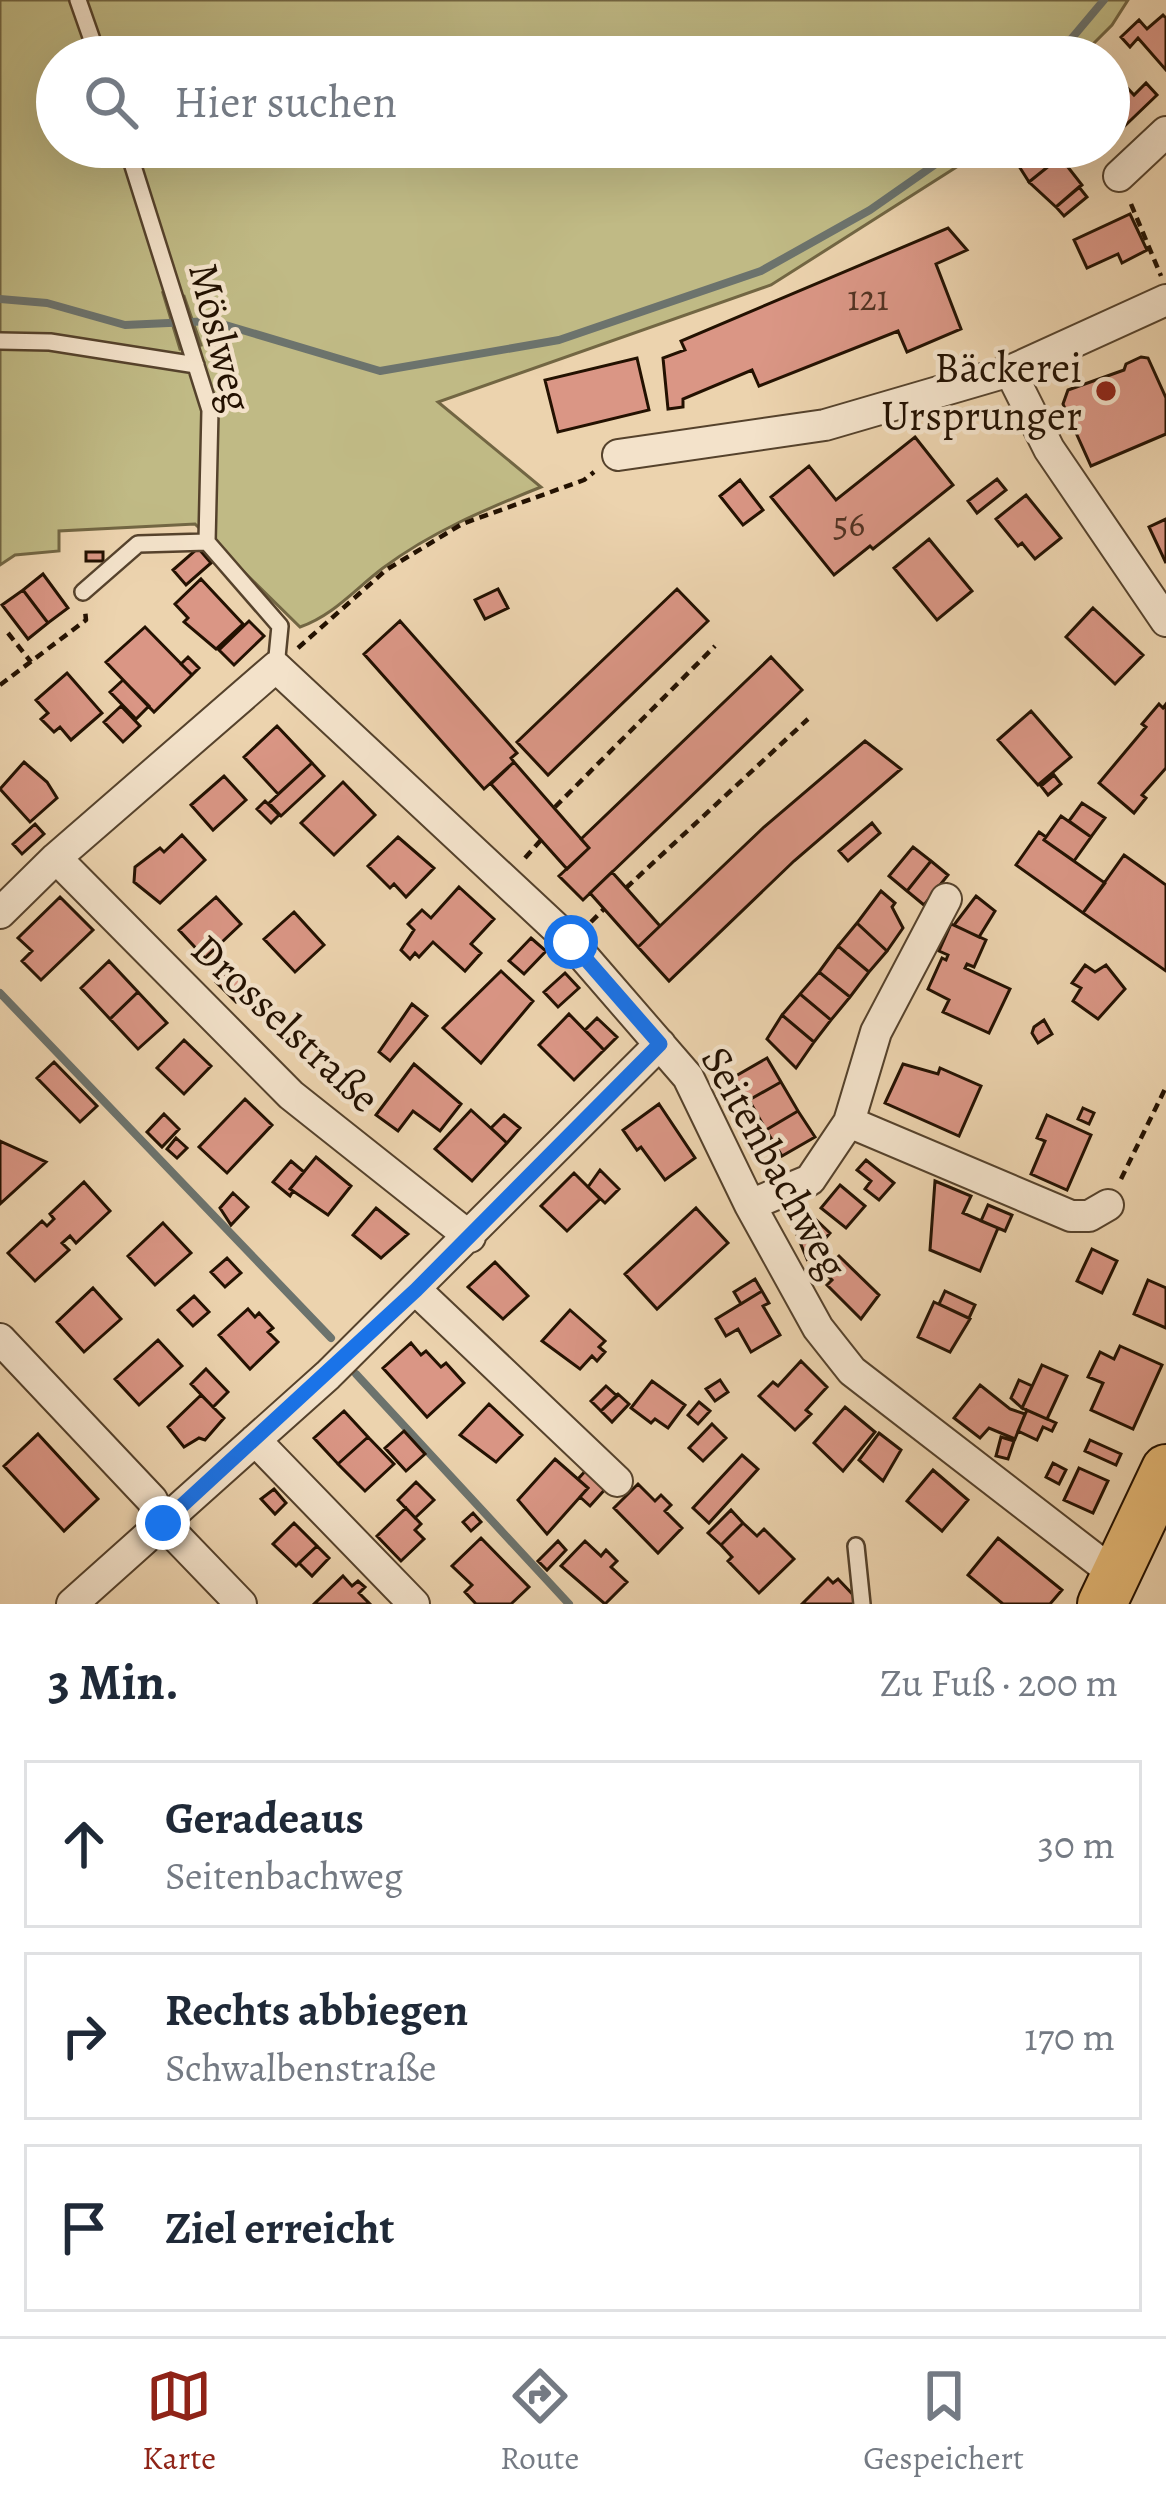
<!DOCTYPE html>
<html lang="de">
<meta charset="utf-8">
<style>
body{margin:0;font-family:Alegreya,serif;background:#f2f2f3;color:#1f2937}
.stop{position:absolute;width:36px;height:36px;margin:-27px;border:9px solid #1a73e8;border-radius:50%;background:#fff}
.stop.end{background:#1a73e8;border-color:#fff;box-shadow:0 3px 12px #0008}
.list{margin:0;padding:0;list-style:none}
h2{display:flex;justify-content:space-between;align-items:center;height:156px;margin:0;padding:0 48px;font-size:51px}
h2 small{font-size:39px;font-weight:400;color:#747a83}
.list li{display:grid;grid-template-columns:78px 1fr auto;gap:36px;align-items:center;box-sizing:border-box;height:168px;margin:0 24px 24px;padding:0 24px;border:3px solid #e0e1e3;border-radius:0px}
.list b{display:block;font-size:45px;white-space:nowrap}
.list p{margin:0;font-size:39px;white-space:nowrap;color:#747a83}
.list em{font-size:39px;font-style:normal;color:#747a83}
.icon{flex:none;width:66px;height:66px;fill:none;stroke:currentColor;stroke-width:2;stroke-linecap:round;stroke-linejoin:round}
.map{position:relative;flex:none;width:1166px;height:1604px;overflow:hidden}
.search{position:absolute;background:#fff;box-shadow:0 12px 48px #0002;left:36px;right:36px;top:36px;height:132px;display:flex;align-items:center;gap:30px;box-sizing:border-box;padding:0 42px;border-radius:66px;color:#747a83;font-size:45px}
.sheet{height:732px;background:#fff}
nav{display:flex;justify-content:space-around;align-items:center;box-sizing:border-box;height:168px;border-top:3px solid #e0e1e3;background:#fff;font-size:33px;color:#747a83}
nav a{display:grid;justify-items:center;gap:6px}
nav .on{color:#8f2418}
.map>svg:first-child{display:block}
</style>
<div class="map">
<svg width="1166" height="1604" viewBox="0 0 1166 1604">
<rect width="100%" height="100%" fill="#ecd3ae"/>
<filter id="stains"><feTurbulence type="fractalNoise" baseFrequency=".00167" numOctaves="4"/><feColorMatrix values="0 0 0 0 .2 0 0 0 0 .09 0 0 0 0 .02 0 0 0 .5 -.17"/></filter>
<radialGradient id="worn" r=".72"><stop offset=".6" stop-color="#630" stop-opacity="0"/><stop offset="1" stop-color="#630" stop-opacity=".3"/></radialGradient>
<!-- green -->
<path fill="#c0ba85" stroke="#726643" stroke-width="3" fill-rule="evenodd" d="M0,0H1128L1112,25L1080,57H57V147H770L778,155L799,152L808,147H988L771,285L438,402L541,487C486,509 431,532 383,568C355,589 334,615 300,627L195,524L59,531V551L15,555L0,565ZM163,293L184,296L201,345L180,349Z"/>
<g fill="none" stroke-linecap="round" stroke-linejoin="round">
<!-- stream -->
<path stroke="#6c736d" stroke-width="8" d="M1056,57L1104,0
M0,299L47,303L125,325L212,321L380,371L559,340L761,271L870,210L960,147
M0,993L331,1338
M356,1374L569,1604"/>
</g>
<!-- building -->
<path fill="#da9685" stroke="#231101" stroke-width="3" d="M1163,15L1166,18V70L1138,38L1130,47L1121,37L1139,20L1147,29Z
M1110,76L1116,82L1119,79L1134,95L1146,83L1157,95L1109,141Z
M1016,147H1051L1060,157L1029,182L1010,152Z
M1060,157L1082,185L1056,207L1029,182Z
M1079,187L1087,197L1064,216L1056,207Z
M1130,214L1147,250L1122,263L1118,254L1087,268L1074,240Z
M948,228L967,250L936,264L961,329L907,352L898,331L759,386L752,370L683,399V407L668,409L663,358L685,350L681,341Z
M1141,357L1148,358L1166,398V434L1091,466L1063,404L1068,390L1124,370L1126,364Z
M637,358L649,410L558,432L545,380Z
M915,437L953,485L873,549L870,546L834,575L771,497L809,466L836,500Z
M997,479L1006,490L977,513L968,501Z
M740,480L763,510L743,525L720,496Z
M1026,495L1061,538L1035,559L1022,543L1018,546L996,519Z
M1166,519V563L1149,527Z
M929,539L972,591L937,620L894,568Z
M198,548L211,563L186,585L173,570Z
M86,552H103V561H86Z
M43,574L68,608L48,623L23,590Z
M201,579L243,624L216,649L184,622L188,618L175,604Z
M498,589L508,608L485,619L475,600Z
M677,589L708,621L548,775L517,742Z
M23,590L48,623L28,639L2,605Z
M1093,608L1143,655L1115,684L1066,637Z
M249,621L264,636L234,665L219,650Z
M400,621L517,753L511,758L514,762L484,789L364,654Z
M145,627L192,675L154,712L106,662Z
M188,657L199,668L192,675L181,664Z
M771,657L802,690L583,900L559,876L589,848L581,839Z
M67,673L102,713L71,740L60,727L54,732L41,719L48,713L36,700Z
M123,680L149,706L136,719L110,692Z
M1159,704L1163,708L1166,704V768L1142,795L1146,798L1134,813L1099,783L1146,727L1142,724Z
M121,706L140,726L123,742L104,722Z
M1031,711L1071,757L1038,785L998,740Z
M277,726L312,763L278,794L244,757Z
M865,741L901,769L794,861L669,981L638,947L764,827Z
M24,762L47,782L57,798L30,822L0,789Z
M514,762L589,848L567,869L491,784Z
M312,763L324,776L281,816L269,803Z
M1054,775L1061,784L1048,795L1041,786Z
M224,776L246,800L213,830L191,805Z
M343,782L375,815L334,855L301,823Z
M265,801L279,815L271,823L257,809Z
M1082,803L1105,818L1091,837L1069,821Z
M1061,816L1091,837L1074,861L1044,840Z
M872,823L880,833L848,861L839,851Z
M35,824L44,834L22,854L13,844Z
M1039,832L1046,837L1044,840L1105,883L1083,913L1016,865Z
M182,835L205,860L160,903L134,882L135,867L160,848L164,852Z
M398,837L434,868L406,897L394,884L390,888L368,866Z
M913,847L931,861L907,891L889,876Z
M1124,855L1166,885V971L1083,913Z
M931,861L948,875L924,905L907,891Z
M612,872L660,926L638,947L590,893Z
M459,887L494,919L471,944L481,953L465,971L433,942L419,957L415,953L410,959L401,950L414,930L408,924L422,910L431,918Z
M881,891L895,903L892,907L903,928L887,951L857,923Z
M976,896L995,911L979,937L954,925Z
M60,897L93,930L41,980L22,961L32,951L18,938Z
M216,897L241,924L205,958L179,930Z
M294,912L324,945L295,972L264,939Z
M857,923L887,951L869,972L838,946Z
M951,924L986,940L974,967L967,964L965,968L1010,989L989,1033L943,1012L949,1000L928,989L942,958L946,960L948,955L939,951Z
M531,938L546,951L524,974L509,961Z
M838,946L869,972L850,997L819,972Z
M109,961L138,992L110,1019L81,988Z
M1085,965L1095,972L1106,965L1125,989L1098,1019L1073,1001L1081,988L1072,983Z
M231,967L251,987L236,1002L216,982Z
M501,971L533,1001L481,1063L443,1028Z
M819,972L850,997L831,1020L800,994Z
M565,973L579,988L558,1007L544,992Z
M138,992L167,1023L138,1049L110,1019Z
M800,994L831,1020L814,1042L782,1015Z
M412,1004L427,1016L390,1061L379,1052Z
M569,1014L604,1050L574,1080L539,1045Z
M782,1015L814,1042L796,1068L767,1039Z
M597,1018L617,1037L604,1050L585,1030Z
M1044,1020L1052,1034L1038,1043L1032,1033L1034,1027Z
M184,1040L211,1066L184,1094L157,1068Z
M767,1058L781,1082L749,1100L734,1077Z
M54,1062L97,1106L80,1122L37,1078Z
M414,1064L461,1104L440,1131L413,1111L398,1131L376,1115Z
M903,1064L938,1074L940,1068L981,1086L959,1136L885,1103Z
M781,1082L798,1111L766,1130L749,1100Z
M245,1099L272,1125L227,1173L199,1147Z
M659,1104L695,1158L665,1180L641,1147L637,1150L623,1130Z
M1083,1108L1094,1113L1089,1124L1078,1119Z
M471,1110L507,1143L472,1181L435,1149Z
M798,1111L815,1137L782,1156L766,1130Z
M164,1114L179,1129L162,1147L147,1132Z
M504,1115L520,1128L507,1143L491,1128Z
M1047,1115L1091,1135L1067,1190L1031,1174L1045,1141L1037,1138Z
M176,1138L187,1148L177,1158L167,1149Z
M0,1141L46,1162L0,1204Z
M316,1157L351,1186L328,1215L290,1189Z
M866,1160L894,1183L879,1200L865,1189L871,1181L857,1170Z
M291,1161L304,1172L290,1189L293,1191L290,1196L273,1182Z
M600,1170L619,1189L605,1203L588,1187Z
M574,1173L600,1199L567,1231L541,1206Z
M935,1181L971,1196L963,1213L998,1228L980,1271L930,1250Z
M84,1182L110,1211L76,1243L70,1236L62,1243L69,1250L35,1281L8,1253L42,1221L47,1226L54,1219L50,1214Z
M840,1185L865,1206L846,1228L821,1208Z
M233,1193L248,1207L231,1225L220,1208Z
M988,1205L1012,1215L1005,1231L981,1221Z
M376,1208L408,1234L381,1258L353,1235Z
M696,1208L728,1243L657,1309L625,1274Z
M810,1214L830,1233L807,1259L797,1235Z
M163,1223L191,1253L155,1285L128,1256Z
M1092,1249L1117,1261L1102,1293L1077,1281Z
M839,1256L879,1295L861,1319L827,1285L832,1280L823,1271Z
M227,1258L241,1273L225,1287L211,1272Z
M495,1262L528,1296L503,1319L468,1287Z
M755,1279L762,1291L741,1304L734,1292Z
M1148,1280L1166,1288V1328L1134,1314Z
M93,1288L121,1319L84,1352L57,1322Z
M762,1291L769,1303L763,1306L780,1335L751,1352L738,1329L726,1336L716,1319Z
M945,1291L975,1305L969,1318L939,1304Z
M194,1296L209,1312L193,1326L178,1310Z
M934,1302L970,1319L950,1352L918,1337Z
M248,1309L255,1317L259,1313L273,1328L268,1332L278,1342L250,1369L219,1335Z
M570,1310L605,1341L599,1347L605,1352L597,1361L592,1356L580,1369L542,1341Z
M158,1340L182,1366L139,1405L115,1379Z
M411,1343L421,1355L426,1351L441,1367L446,1363L464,1383L427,1417L383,1368Z
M1120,1346L1162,1365L1133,1429L1091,1410L1103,1383L1088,1377L1100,1352L1114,1359Z
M801,1361L827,1387L806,1410L811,1414L795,1430L759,1396L773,1382L778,1386Z
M1042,1365L1067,1376L1047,1419L1022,1408Z
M206,1369L228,1392L213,1407L191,1384Z
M720,1380L728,1392L715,1401L706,1389Z
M1019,1380L1032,1386L1022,1408L1011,1398Z
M652,1381L685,1405L668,1428L655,1419L651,1423L631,1408Z
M980,1385L1010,1409L1025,1414L1015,1439L989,1428L980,1438L954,1418Z
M606,1386L617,1396L601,1411L591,1401Z
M618,1394L629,1404L612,1422L601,1411Z
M201,1395L224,1418L205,1440L199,1438L184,1447L168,1427Z
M699,1402L710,1411L698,1424L688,1415Z
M489,1404L522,1435L496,1462L460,1435Z
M845,1407L875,1432L843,1471L814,1443Z
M1027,1410L1056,1423L1052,1431L1043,1427L1037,1440L1018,1431Z
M344,1411L368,1437L338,1464L314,1438Z
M712,1424L726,1438L703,1461L689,1448Z
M404,1431L425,1454L406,1471L385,1448Z
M879,1433L901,1450L883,1481L859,1460Z
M38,1434L98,1499L64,1531L4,1466Z
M368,1437L394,1464L365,1491L338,1464Z
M1001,1437L1014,1441L1008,1459L996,1456Z
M1090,1440L1121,1454L1116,1465L1085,1451Z
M742,1455L758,1469L709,1523L693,1508Z
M555,1459L588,1488L547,1534L518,1500Z
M1053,1463L1066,1470L1059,1484L1046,1477Z
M588,1468L608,1486L590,1506L580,1497L588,1488L578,1479Z
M1079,1468L1108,1481L1093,1513L1064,1500Z
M933,1470L968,1500L942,1531L907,1501Z
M416,1482L434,1500L415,1518L398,1500Z
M638,1484L655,1501L661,1495L671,1505L665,1511L682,1528L658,1553L614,1508Z
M274,1489L286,1503L275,1514L261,1499Z
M406,1508L421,1524L415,1530L424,1539L401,1561L377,1536Z
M731,1510L743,1523L721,1545L708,1533Z
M473,1513L481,1522L471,1531L463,1522Z
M294,1523L317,1546L296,1566L273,1544Z
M743,1523L757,1536L764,1529L794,1559L759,1593L728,1561L732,1557L721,1545Z
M481,1538L529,1587L511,1604H476L465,1592L472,1585L452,1566Z
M998,1538L1062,1590L1050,1604H1003L968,1575Z
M558,1541L566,1550L547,1570L538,1561Z
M585,1541L601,1556L606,1550L617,1561L611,1567L627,1582L605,1604L561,1566Z
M317,1546L329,1558L312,1576L299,1563Z
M343,1576L352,1586L358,1581L365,1587L359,1593L370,1604H314Z
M828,1578L833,1583L838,1579L858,1600L854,1604H802Z"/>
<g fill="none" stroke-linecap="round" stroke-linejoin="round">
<defs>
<path id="service" d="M78,0L98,57
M127,147L210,410L207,542L280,626L276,667
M0,341L50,342L196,365
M83,592L138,544L207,542
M856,1546L862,1604"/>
<path id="minor" d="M1119,176L1166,132
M1010,371L1049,449L1166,621
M618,455L825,425L1010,371L1166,300
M56,858L291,1095L470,1237
M0,913L56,858L276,667L571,942L688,1077L750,1205L818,1328L852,1371L1116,1575
M849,1122L1071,1216H1089L1108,1205
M750,1205L810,1180L849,1122L876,1032L946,899
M416,1290L617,1481
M0,1339L152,1500L163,1523L241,1604
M255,1440L414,1604
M72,1604L328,1375L660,1044"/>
<path id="primary" d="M1102,1604L1166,1469"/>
</defs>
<!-- service casing -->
<use href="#service" stroke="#55422c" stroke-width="20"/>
<!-- minor casing -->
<use href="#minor" stroke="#55422c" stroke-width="34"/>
<!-- primary casing -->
<use href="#primary" stroke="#231101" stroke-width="52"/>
<!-- path -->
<path stroke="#231101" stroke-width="4.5" stroke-dasharray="9 6" stroke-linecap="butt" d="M1131,204L1161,276
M8,633L31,662
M298,648L386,570L462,524L584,480L594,472
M0,685L86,620L85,610
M555,807L715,646
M525,858L541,840
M626,888L808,719
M591,922L604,909
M1121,1179L1166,1087"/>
<!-- service -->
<use href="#service" stroke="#f3e2ca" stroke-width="15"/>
<!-- minor -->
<use href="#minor" stroke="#f3e2ca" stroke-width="30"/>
<!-- primary -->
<use href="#primary" stroke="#e6ba77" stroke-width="48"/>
</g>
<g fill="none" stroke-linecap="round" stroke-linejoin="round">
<!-- route -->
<path stroke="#1a73e8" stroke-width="15" d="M163,1523L416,1290L660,1044L571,942"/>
</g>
<!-- markers -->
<circle fill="#8f2418" stroke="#f3e2ca" stroke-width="4.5" cx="1106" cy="391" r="12"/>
<g text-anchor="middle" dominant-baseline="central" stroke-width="9" stroke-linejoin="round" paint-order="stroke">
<!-- number labels -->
<g font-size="36" fill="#513222">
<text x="868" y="297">121</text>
<text x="849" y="523">56</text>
</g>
<!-- street labels -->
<g font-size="42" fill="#231101" stroke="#f3e2ca">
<text transform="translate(221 337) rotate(76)">Möslweg</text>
<text transform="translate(286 1023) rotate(43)">Drosselstraße</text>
<text transform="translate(775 1162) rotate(61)">Seitenbachweg</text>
</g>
<!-- poi labels -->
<g font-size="42" fill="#231101" stroke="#f3e2ca" text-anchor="end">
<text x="1082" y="367">Bäckerei<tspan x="1082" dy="48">Ursprunger</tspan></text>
</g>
</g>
<rect width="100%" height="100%" filter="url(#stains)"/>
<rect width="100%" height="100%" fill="url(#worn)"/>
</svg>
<div class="stop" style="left:571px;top:942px"></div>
<div class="stop end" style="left:163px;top:1523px"></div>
<div class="search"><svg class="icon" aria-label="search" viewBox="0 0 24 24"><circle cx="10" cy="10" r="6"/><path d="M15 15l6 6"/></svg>Hier suchen</div>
</div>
<section class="sheet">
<h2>3 Min.<small>Zu Fuß · 200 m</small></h2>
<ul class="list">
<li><svg class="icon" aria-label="ahead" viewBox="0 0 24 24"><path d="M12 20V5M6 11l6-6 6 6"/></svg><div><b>Geradeaus</b><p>Seitenbachweg</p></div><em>30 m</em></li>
<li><svg class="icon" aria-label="right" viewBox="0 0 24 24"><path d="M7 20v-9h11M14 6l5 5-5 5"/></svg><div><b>Rechts abbiegen</b><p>Schwalbenstraße</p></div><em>170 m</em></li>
<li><svg class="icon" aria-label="arrive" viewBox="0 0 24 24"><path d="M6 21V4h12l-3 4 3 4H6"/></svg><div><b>Ziel erreicht</b></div></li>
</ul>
</section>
<nav>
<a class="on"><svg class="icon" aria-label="map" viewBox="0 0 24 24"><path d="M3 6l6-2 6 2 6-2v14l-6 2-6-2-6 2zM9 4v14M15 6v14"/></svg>Karte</a>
<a><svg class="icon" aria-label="directions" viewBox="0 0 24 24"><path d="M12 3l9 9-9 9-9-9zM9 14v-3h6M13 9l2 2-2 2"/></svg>Route</a>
<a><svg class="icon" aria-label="saved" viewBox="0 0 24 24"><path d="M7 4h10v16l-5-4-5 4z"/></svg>Gespeichert</a>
</nav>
